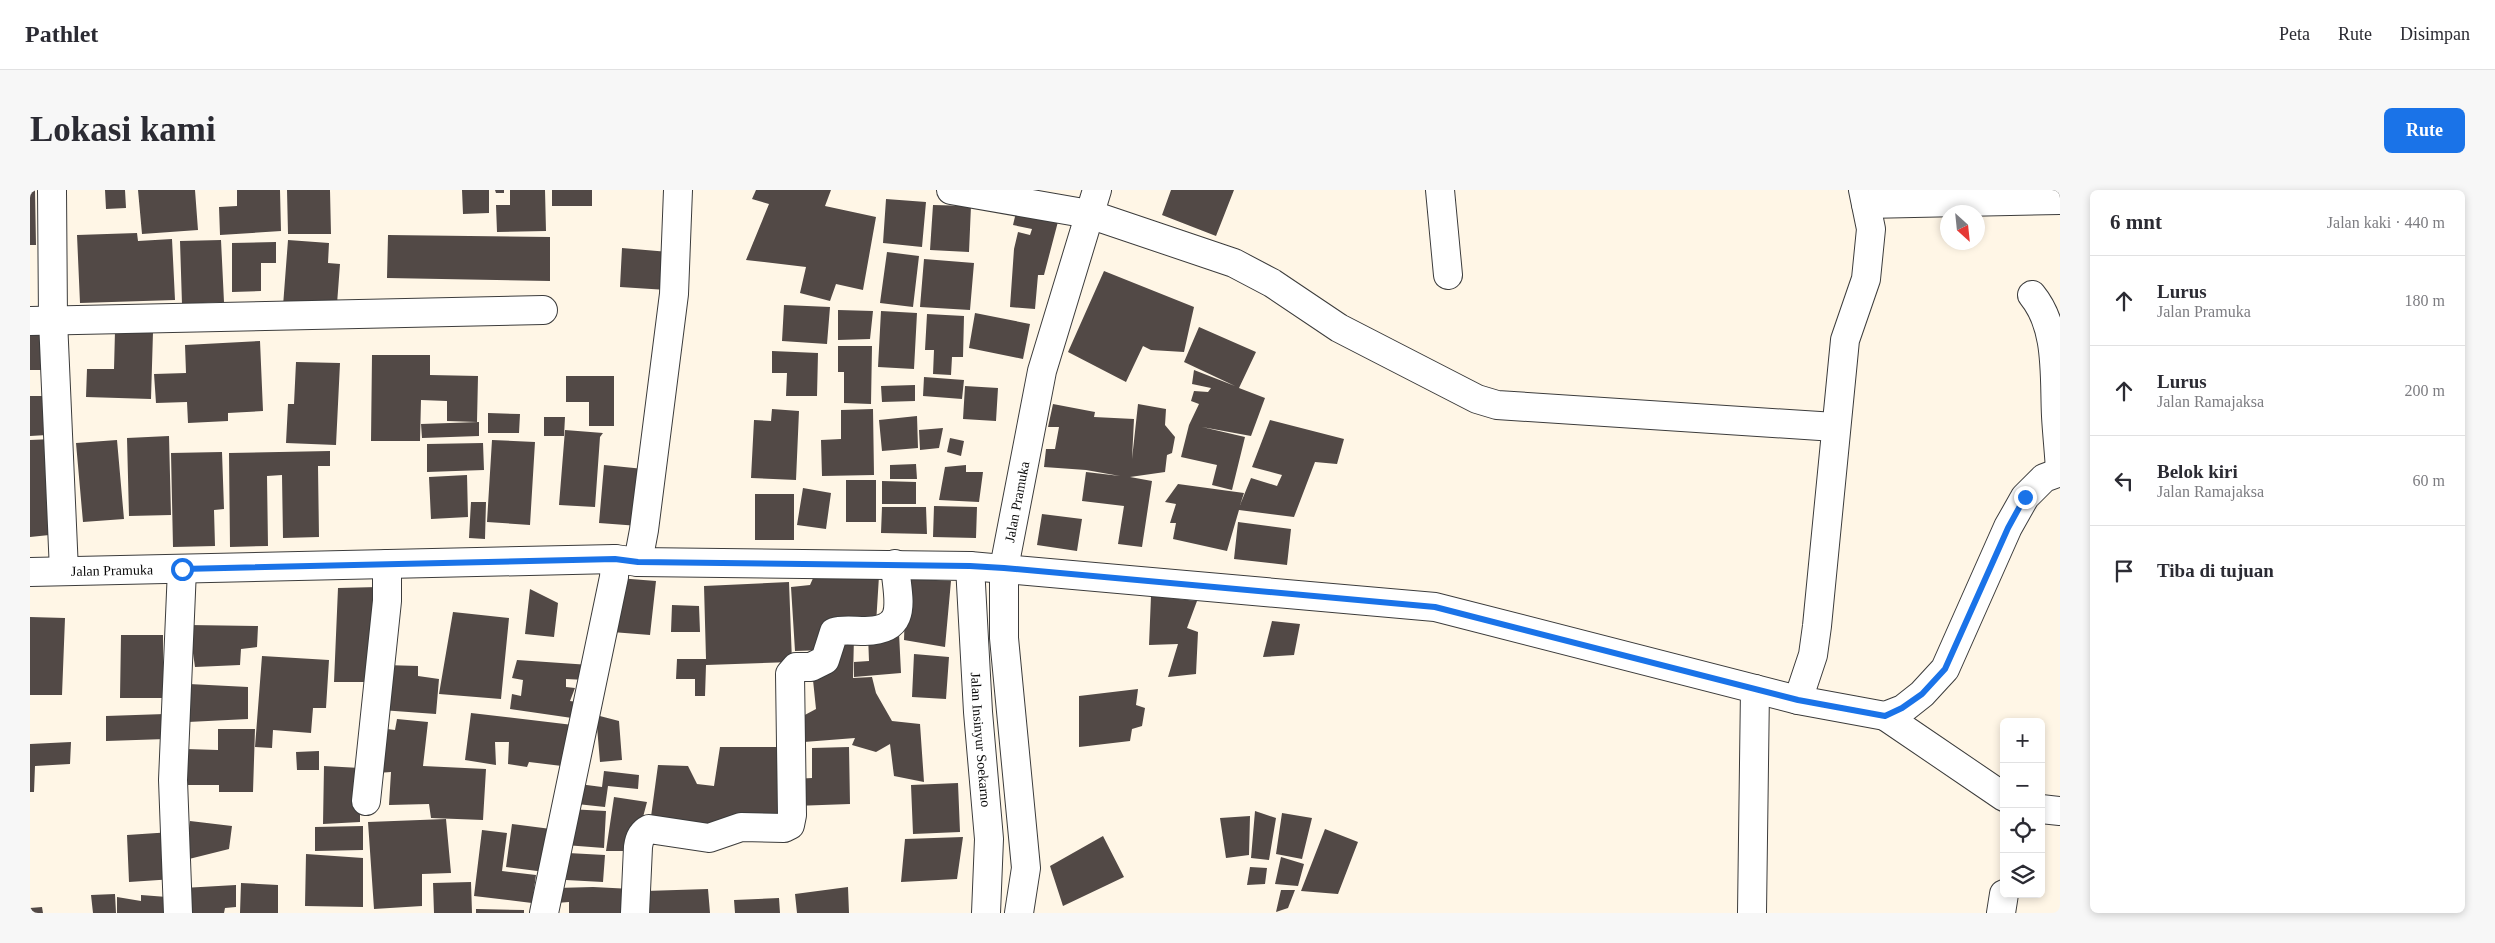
<!DOCTYPE html>
<html lang="id">
<meta charset="utf-8">
<style>
body{margin:0;font-family:"Times New Roman",serif;background:#f7f7f7;color:#2b2b33}
.controls{position:absolute;right:15px;bottom:15px;display:grid;overflow:hidden;border-radius:8px;box-shadow:0 2px 8px #0003}
.controls button{width:45px;height:45px;display:grid;place-items:center;padding:0;border:0;border-bottom:1px solid #e1e1e2;background:#fff;color:#2b2b33;font:25px sans-serif}
.compass{position:absolute;left:1910px;top:15px;width:45px;height:45px;border-radius:50%;background:#fff;box-shadow:0 2px 8px #0003;rotate:153deg}
.stop{position:absolute;width:15px;height:15px;margin:-11px;border:4px solid #1a73e8;border-radius:50%;background:#fff}
.stop.end{background:#1a73e8;border-color:#fff;box-shadow:0 1px 5px #0008}
.list{margin:0;padding:0;list-style:none}
h2{display:flex;justify-content:space-between;align-items:center;height:65px;margin:0;padding:0 20px;font-size:21px}
h2 small{font-size:16px;font-weight:400;color:#7c7c81}
.list li{display:grid;grid-template-columns:32px 1fr auto;gap:15px;align-items:center;box-sizing:border-box;height:90px;padding:0 20px;border-top:1px solid #e1e1e2}
.list b{display:block;font-size:19px;white-space:nowrap}
.list p{margin:0;font-size:16px;white-space:nowrap;color:#7c7c81}
.list em{font-size:16px;font-style:normal;color:#7c7c81}
.icon{flex:none;width:28px;height:28px;fill:none;stroke:currentColor;stroke-width:2;stroke-linecap:round;stroke-linejoin:round}
.map{position:relative;flex:none;width:2030px;height:723px;overflow:hidden;border-radius:8px}
header{display:flex;align-items:center;gap:30px;box-sizing:border-box;height:70px;padding:0 25px;background:#fff;border-bottom:1px solid #e1e1e2}
header strong{font-size:24px}
nav{display:flex;gap:28px;margin-inline-start:auto;font-size:18px}
.intro{display:flex;align-items:center;justify-content:space-between;box-sizing:border-box;height:120px;padding:0 30px}
h1{margin:0;font-size:35px}
.button{padding:12px 22px;border-radius:8px;background:#1a73e8;color:#fff;font-size:18px;font-weight:700}
main{display:flex;gap:30px;padding:0 30px}
aside{flex:1;background:#fff;border-radius:8px;box-shadow:0 2px 8px #0003}
.map>svg:first-child{display:block}
</style>
<header>
<strong>Pathlet</strong>
<nav><a>Peta</a><a>Rute</a><a>Disimpan</a></nav>
</header>
<div class="intro"><h1>Lokasi kami</h1><a class="button">Rute</a></div>
<main>
<div class="map">
<svg width="2030" height="723" viewBox="0 0 2030 723">
<rect width="100%" height="100%" fill="#fff6e6"/>
<!-- building -->
<path fill="#524946" d="M0,0H5L6,55H0Z
M75,0H95L96,18L76,19Z
M108,0H165L168,40L112,44Z
M207,0H250L251,41L190,45L189,17L207,16Z
M257,0H300L301,44H258Z
M432,0H459V23L433,24Z
M465,0H474V3H466Z
M480,0H515L516,41L467,42L466,15H480Z
M522,0H562V16H522Z
M726,0H801L795,16L846,27L833,100L806,94L800,111L770,103L776,77L716,70L739,14L722,9Z
M1141,0H1204L1186,46L1132,25Z
M856,9L896,12L892,57L853,53Z
M988,14L1030,24L1014,85H1008L1005,119L980,117L984,59L988,42L1000,45L1002,39L983,35Z
M903,15L941,16L939,62L900,60Z
M107,43L108,51L142,49L145,110L50,113L47,45Z
M358,45L520,47V91L357,88Z
M191,50L194,112L152,114L150,51Z
M258,50L299,53L298,73L310,74L307,114L253,116Z
M246,52V73H231V101L202,102V53Z
M592,58L639,62L637,100L590,97Z
M857,62L889,66L883,117L850,113Z
M894,69L944,73L940,120L890,117Z
M1074,81L1164,117L1154,162L1121,160L1113,156L1096,192L1038,162Z
M754,115L800,117L797,154L752,151Z
M808,120L843,121L840,149L808,150Z
M851,121L887,123L884,179L848,177Z
M945,123L1000,134L993,169L939,158Z
M897,124L934,126L933,167H922L921,185L903,184L904,160H895Z
M1169,137L1226,162L1209,198L1235,208L1221,246L1172,237L1215,247L1202,300L1182,295L1187,275L1151,267L1159,235L1169,214L1161,211L1164,201L1178,202L1181,198L1162,194L1164,180L1205,196L1154,172Z
M12,139L13,180H0V140Z
M85,141L123,142L121,209L56,207L57,179H84Z
M230,151L233,221L198,223V231L158,233L157,212L126,213L124,184L156,183L155,155Z
M808,156H842L841,214L814,213V182H808Z
M742,161L788,163L787,206H756L757,183H742Z
M342,165H400V185L448,186L447,232L417,231V211L391,210L390,251H341Z
M266,172L310,173L306,255L256,253L258,214H264Z
M536,186H584V236H559V212H536Z
M894,187L934,190L932,209L893,206Z
M885,195V211L852,212L851,196Z
M935,196L968,198L966,231L933,229Z
M0,206H16L17,245L0,246Z
M1023,214L1065,222L1064,227L1104,229L1102,269L1108,214L1136,219L1135,235L1145,247L1142,263L1137,265L1135,282L1100,287L1122,291L1112,357L1088,354L1094,316L1052,311L1056,282L1090,286L1056,280L1014,277L1016,259H1025L1029,237H1018Z
M742,219L769,221L766,290L721,288L724,230L741,231Z
M843,219L844,285L792,286L791,250L811,249V220Z
M458,223L490,224L489,243H458Z
M887,226L888,258L852,261L849,230Z
M514,227H535L534,246H514Z
M1240,230L1314,249L1307,274L1285,272L1264,327L1209,320L1197,361L1143,349L1146,333H1140L1146,314L1135,312L1148,294L1214,303L1210,315L1221,288L1247,296L1252,285L1222,277Z
M449,232V246L392,248L391,234Z
M913,238L909,258L890,260L889,240Z
M535,240L573,243L570,247L565,317L529,315Z
M139,246L141,325L99,326L97,248Z
M920,248L934,251L931,266L917,262Z
M23,249L29,344L0,347V250Z
M87,250L94,329L53,332L46,253Z
M462,250L505,252L500,335L457,332Z
M453,253L454,280L397,282V254Z
M300,261V276H288L289,347L253,348L252,285L237,286L238,356L200,357L199,263Z
M192,262L194,319L184,320L185,356L143,357L141,263Z
M886,274L887,289H860V275Z
M574,275L614,279L609,336L569,333Z
M936,275V282H953L949,312L909,310L915,277Z
M437,285L438,327L401,329L399,287Z
M816,290H846V332H816Z
M852,291L886,292V314H852Z
M773,298L801,303L796,339L767,335Z
M725,304H764V350H725Z
M441,312H456L455,349L439,348Z
M904,316L947,317L946,348L903,347Z
M852,317H896L897,344L851,343Z
M1012,324L1052,329L1047,361L1007,355Z
M1208,332L1261,339L1257,375L1204,369Z
M784,386H849L846,434L794,460L765,461L761,397L780,395Z
M588,388L626,391L620,445L582,442Z
M876,388L921,391L915,457L874,450Z
M759,392L762,472L676,475L675,506H665V489H646L647,469H676L674,396Z
M348,397L342,492H304L308,398Z
M500,399L528,413L524,447L495,444Z
M1121,406L1167,411L1157,438L1168,442L1166,484L1138,487L1148,454L1119,455Z
M642,415L669,416L670,442H641Z
M423,422L479,428L471,509L409,504Z
M0,427L35,428L32,505H0Z
M1242,431L1270,434L1264,465L1233,467Z
M159,435L228,436L227,457L211,459L210,475L165,477Z
M869,443L871,483L824,487V472L839,471L838,445Z
M91,445H133V508H90Z
M809,446H824L823,488L842,487L846,503L862,531L890,534L894,592L864,586L860,554L846,562L822,555L825,548L774,552L771,527L786,519L783,490Z
M884,464L919,467L916,509L882,507Z
M232,466L299,470L296,518H283L281,543L243,540L242,558L225,557Z
M487,470L560,475L556,490L536,489V497L545,498L540,511L547,512L542,528L480,519L482,504L491,506L493,490L482,488Z
M355,475L388,476V486L409,489L406,524L351,520Z
M159,494L218,497V529L158,532Z
M1108,499L1106,515L1115,518L1112,536L1102,539L1100,551L1049,557V506Z
M441,523L543,535L532,576L499,572L497,577L478,574L479,552H465L466,575L435,570Z
M135,524L136,549L76,551V526Z
M566,525L589,531L592,570L570,572Z
M367,529L398,532L393,576L456,579L453,630L401,628L399,614L359,615L361,582L347,583L349,538L365,540Z
M188,539H225L223,602H189V595H155L156,559L188,560Z
M41,552L40,574L5,576L4,602H0V554Z
M690,557H749L750,631L683,640L620,634L628,575L658,576L667,594L684,596Z
M819,557L820,614L764,616V589L782,588V558Z
M289,561V580H267L266,562Z
M294,576L330,578V632L293,634Z
M574,581L609,585L608,599L578,596L575,617L547,614L549,594L572,597Z
M928,593L930,642L883,644L881,595Z
M584,607L617,612L604,661H576Z
M538,619L576,621L574,658L535,655Z
M1225,621L1246,628L1239,670L1221,668Z
M1252,623L1282,628L1272,669L1246,664Z
M1220,626L1219,665L1196,668L1190,628Z
M416,629L421,683L392,684V716L344,719L338,632Z
M160,631L202,636L199,659L155,670Z
M482,634L521,639L515,682L476,677Z
M333,636V660L285,661V637Z
M1295,639L1328,652L1308,704L1271,701Z
M452,640L477,643L472,681L506,685L502,713L444,706Z
M142,642L144,689L99,692L97,645Z
M1073,646L1094,687L1033,716L1020,676Z
M933,647L927,689L871,692L875,649Z
M538,663L575,665L573,692L536,690Z
M276,664L333,668V717L275,716Z
M1251,667L1274,674L1268,696L1245,694Z
M1220,677L1237,678L1235,694L1217,695Z
M441,692L442,723H404L403,693Z
M211,693L248,695V723H210Z
M206,695V717L195,718L194,723H153V698Z
M563,697L602,699L600,723H539V712L526,713V698Z
M818,697L819,723H767L765,704Z
M678,699L680,723H616L615,701Z
M1251,700H1265L1258,718L1246,722Z
M85,704L86,723H63L61,705Z
M111,705L137,707V723H87V707L111,711Z
M749,708L750,723H705L704,710Z
M12,717L13,723H0V718Z
M446,719L494,720V723H446Z"/>
<g fill="none" stroke-linecap="round" stroke-linejoin="round">
<defs>
<g id="street">
<path d="M22,0L23,130L34,381"/>
<path d="M921,0L1059,24L1204,73L1242,93L1309,138L1447,209L1467,215L1805,237"/>
<path d="M1410,0L1418,85"/>
<path d="M1836,14L2030,10"/>
<path d="M2002,105C2029,138 2024,186 2026,226C2027,244 2029,262 2030,280"/>
<path d="M0,131L513,120"/>
<path d="M608,372L614,340L644,104L648,0"/>
<path id="s1" d="M940,376L948,522L959,649L956,723"/>
<path id="s2" d="M0,382L585,369L608,372L940,376L1405,417L1768,510L1855,526L1873,519L1892,504L1915,479L1978,337L1995,307L2014,288L2030,282"/>
<path d="M1768,510L1783,465L1787,436L1815,150L1836,89L1841,39L1833,0"/>
<path d="M1855,526L1974,607"/>
<path d="M336,611L357,411V374"/>
<path d="M2011,619L2030,621"/>
<path d="M148,723L143,590L152,379"/>
<path d="M514,723L584,387L585,369"/>
<path d="M605,723L608,657C609,649 611,643 619,639L679,648L711,637L754,638L760,635L762,625L760,484L766,477H781L795,470L804,442C813,439 825,441 835,441C881,440 867,408 865,374"/>
<path id="s3" d="M989,723L996,678L974,448V378L1012,181L1067,0"/>
<path d="M1722,723L1725,499"/>
<path d="M1971,723L1974,704"/>
</g>
</defs>
<!-- street casing -->
<use href="#street" stroke="#3c3c3c" stroke-width="30"/>
<!-- street -->
<use href="#street" stroke="#fff" stroke-width="28"/>
</g>
<g fill="none" stroke-linecap="round" stroke-linejoin="round">
<!-- route -->
<path stroke="#1a73e8" stroke-width="6" d="M152,379L585,369L608,372L940,376L974,378L1405,417L1768,510L1855,526L1872,518L1892,504L1915,479L1978,338L1995,307"/>
</g>
<g text-anchor="middle" dominant-baseline="central" stroke-width="5" stroke-linejoin="round" paint-order="stroke">
<!-- street labels -->
<g font-size="14" fill="#090909" stroke="#fff">
<text stroke="none"><textPath href="#s3" startOffset="414">Jalan Pramuka</textPath></text>
<text stroke="none"><textPath href="#s2" startOffset="82">Jalan Pramuka</textPath></text>
<text stroke="none"><textPath href="#s1" startOffset="174">Jalan Insinyur Soekarno</textPath></text>
</g>
</g>
</svg>
<div class="controls">
<button>+</button>
<button>−</button>
<button><svg class="icon" aria-label="locate" viewBox="0 0 24 24"><circle cx="12" cy="12" r="6"/><path d="M12 2v4M12 18v4M2 12h4M18 12h4"/></svg></button>
<button><svg class="icon" aria-label="layers" viewBox="0 0 24 24"><path d="M12 4l9 5-9 5-9-5zM3 14l9 5 9-5"/></svg></button>
</div>
<svg class="compass" viewBox="-18 -18 36 36"><path d="M0-13l5 13h-10z" fill="#e53935"/><path d="M0 13l5-13h-10z" fill="#7c7c81"/></svg>
<div class="stop" style="left:152px;top:379px"></div>
<div class="stop end" style="left:1995px;top:307px"></div>
</div>
<aside>
<h2>6 mnt<small>Jalan kaki · 440 m</small></h2>
<ul class="list">
<li><svg class="icon" aria-label="ahead" viewBox="0 0 24 24"><path d="M12 20V5M6 11l6-6 6 6"/></svg><div><b>Lurus</b><p>Jalan Pramuka</p></div><em>180 m</em></li>
<li><svg class="icon" aria-label="ahead" viewBox="0 0 24 24"><path d="M12 20V5M6 11l6-6 6 6"/></svg><div><b>Lurus</b><p>Jalan Ramajaksa</p></div><em>200 m</em></li>
<li><svg class="icon" aria-label="left" viewBox="0 0 24 24"><path d="M17 20v-9H6M10 6l-5 5 5 5"/></svg><div><b>Belok kiri</b><p>Jalan Ramajaksa</p></div><em>60 m</em></li>
<li><svg class="icon" aria-label="arrive" viewBox="0 0 24 24"><path d="M6 21V4h12l-3 4 3 4H6"/></svg><div><b>Tiba di tujuan</b></div></li>
</ul>
</aside>
</main>
